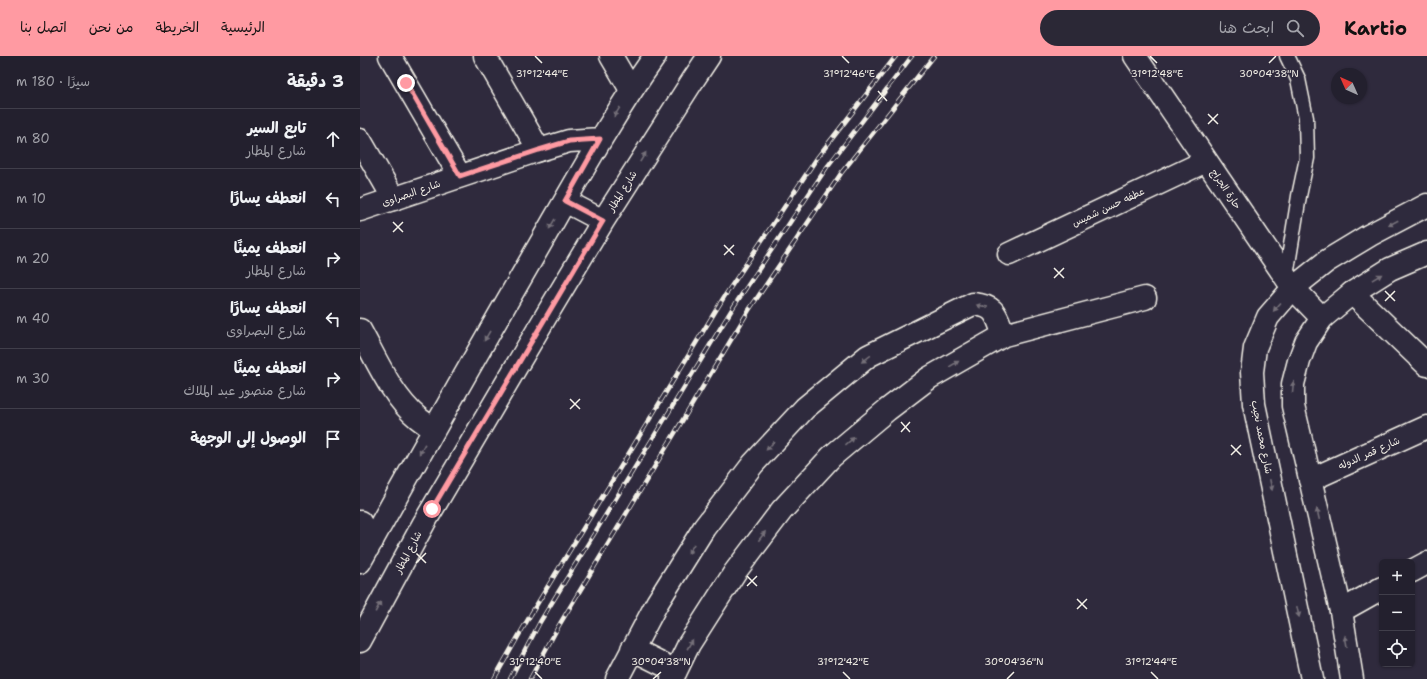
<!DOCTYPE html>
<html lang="ar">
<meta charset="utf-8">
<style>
body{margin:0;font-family:"Shantell Sans","Playpen Sans Arabic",sans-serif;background:#2b2836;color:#f1f3f6;direction:rtl}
.controls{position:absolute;right:12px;bottom:12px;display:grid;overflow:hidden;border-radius:6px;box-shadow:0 1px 3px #0004}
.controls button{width:36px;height:36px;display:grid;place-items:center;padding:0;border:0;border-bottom:1px solid #403e4a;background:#23202e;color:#f1f3f6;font:20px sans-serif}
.compass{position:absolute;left:971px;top:12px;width:36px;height:36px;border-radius:50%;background:#23202e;box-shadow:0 1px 3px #0004;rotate:315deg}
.stop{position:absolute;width:12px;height:12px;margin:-9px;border:3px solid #ff9aa2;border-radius:50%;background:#fff}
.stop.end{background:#ff9aa2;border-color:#fff;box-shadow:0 1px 4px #0008}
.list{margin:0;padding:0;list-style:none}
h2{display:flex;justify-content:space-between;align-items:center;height:52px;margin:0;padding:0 16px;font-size:17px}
h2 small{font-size:13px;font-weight:400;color:#a3a3aa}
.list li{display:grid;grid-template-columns:26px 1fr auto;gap:12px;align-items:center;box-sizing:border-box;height:60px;padding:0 16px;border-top:1px solid #403e4a}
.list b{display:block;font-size:15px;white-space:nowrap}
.list p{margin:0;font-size:13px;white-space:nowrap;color:#a3a3aa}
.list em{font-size:13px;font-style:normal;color:#a3a3aa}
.icon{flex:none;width:22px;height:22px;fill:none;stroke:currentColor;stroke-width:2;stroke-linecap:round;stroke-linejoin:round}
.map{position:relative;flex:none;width:1067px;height:623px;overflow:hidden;direction:ltr}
header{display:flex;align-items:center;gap:24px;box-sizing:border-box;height:56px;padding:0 20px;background:#ff9aa2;color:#111}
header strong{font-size:19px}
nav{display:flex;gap:22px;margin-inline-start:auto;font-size:14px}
.search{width:280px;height:36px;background:#2b2836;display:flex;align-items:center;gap:10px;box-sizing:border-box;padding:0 14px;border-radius:22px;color:#a3a3aa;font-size:15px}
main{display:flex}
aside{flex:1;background:#23202e}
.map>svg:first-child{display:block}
</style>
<header>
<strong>Kartio</strong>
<div class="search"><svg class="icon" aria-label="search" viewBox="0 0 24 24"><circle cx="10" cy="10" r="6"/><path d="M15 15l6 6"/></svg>ابحث هنا</div>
<nav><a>الرئيسية</a><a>الخريطة</a><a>من نحن</a><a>اتصل بنا</a></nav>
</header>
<main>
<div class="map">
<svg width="1067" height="623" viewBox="0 0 1067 623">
<rect width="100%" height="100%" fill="#2f2a3d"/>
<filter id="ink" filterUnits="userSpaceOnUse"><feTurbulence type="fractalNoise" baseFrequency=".025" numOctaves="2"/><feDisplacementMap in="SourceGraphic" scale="8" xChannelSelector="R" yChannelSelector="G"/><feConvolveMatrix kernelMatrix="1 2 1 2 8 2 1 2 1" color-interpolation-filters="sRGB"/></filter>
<g filter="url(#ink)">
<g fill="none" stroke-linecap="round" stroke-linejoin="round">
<defs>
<path id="service" d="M926,220L939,140L947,102L946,62L938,23L927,0"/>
<path id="minor" d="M30,0L100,120
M125,0L179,94
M251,0L271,34
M775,0L933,232L962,262
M0,84L34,143
M649,198L846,105
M992,237L1067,309
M0,274C16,303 32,341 58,362C63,366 68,369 73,373
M950,424L1067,371
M0,466L12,485
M1052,515L1067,507
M981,555L1022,532
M272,593L316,615
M257,623L297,547L344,472L393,408L445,352L508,300L613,248C637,250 636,260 644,279
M312,623L329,588L375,516L422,454L471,401L527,354L569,322L644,279L785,242"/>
<path id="tertiary" d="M205,145L243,165
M0,154L179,94L209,85L240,83
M0,506C56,405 113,304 171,204C211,135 249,65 295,0
M0,585L64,467L189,255L243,165L333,24L349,0"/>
<path id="secondary" d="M952,623L894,348L892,316L895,292L908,261L933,232L967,205L1010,179L1067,149
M992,623L981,555L933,350V328L939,305L946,286L962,262L992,237L1030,213L1067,197"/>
</defs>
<!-- service casing -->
<use href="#service" stroke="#f4f1e8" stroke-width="17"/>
<!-- minor casing -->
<use href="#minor" stroke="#f4f1e8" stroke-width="25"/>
<!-- tertiary casing -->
<use href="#tertiary" stroke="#f4f1e8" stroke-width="25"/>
<!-- secondary casing -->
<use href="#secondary" stroke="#f4f1e8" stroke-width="25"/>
<!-- service -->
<use href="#service" stroke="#2f2a3d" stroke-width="14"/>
<!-- minor -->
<use href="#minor" stroke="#2f2a3d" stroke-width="22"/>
<!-- tertiary -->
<use href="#tertiary" stroke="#2f2a3d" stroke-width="22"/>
<!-- secondary -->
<use href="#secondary" stroke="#2f2a3d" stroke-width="22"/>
<defs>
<path id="rail" d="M134,623L171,558L364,241L457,102L536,0
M150,623L180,566L374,250L467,111L552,0
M170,623L198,571L389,254L482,116L574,0"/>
</defs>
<!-- rail casing -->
<use href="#rail" stroke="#f4f1e8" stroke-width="4.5"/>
<!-- rail -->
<use href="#rail" stroke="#2f2a3d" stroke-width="3" stroke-dasharray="9" stroke-linecap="butt"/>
</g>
<!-- one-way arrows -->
<defs><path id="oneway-solid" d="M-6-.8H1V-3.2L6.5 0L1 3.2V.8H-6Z"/></defs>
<g fill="#747079">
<use href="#oneway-solid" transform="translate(257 56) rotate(122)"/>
<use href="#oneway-solid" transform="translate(283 101) rotate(-58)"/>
<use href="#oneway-solid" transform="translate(1033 167) rotate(152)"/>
<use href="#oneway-solid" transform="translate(192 168) rotate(120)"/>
<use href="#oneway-solid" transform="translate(1017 221) rotate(-31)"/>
<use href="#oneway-solid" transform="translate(622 250) rotate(-169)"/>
<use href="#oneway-solid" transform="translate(917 251) rotate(131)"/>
<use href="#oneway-solid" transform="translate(127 280) rotate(120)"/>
<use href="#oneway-solid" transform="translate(506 303) rotate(144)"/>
<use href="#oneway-solid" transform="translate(594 308) rotate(-31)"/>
<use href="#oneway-solid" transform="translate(933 331) rotate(-85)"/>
<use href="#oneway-solid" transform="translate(490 385) rotate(-40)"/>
<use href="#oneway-solid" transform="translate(410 390) rotate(133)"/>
<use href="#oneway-solid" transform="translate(62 393) rotate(119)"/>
<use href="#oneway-solid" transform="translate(911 429) rotate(78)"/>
<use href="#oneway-solid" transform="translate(958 458) rotate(-103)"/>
<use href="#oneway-solid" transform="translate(402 480) rotate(-53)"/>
<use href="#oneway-solid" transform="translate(331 493) rotate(122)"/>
<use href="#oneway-solid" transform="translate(18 551) rotate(-62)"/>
<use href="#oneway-solid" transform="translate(938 556) rotate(78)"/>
<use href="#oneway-solid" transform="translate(986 585) rotate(-100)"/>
<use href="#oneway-solid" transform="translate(330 588) rotate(-61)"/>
</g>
</g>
<g fill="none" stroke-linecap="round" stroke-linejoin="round" filter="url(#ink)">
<!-- route -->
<path stroke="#ff9aa2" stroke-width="5" d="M46,27L100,120L179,94L209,85L240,83L205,145L243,165L72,453"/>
</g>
<!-- ticks -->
<path fill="none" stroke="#f4f1e8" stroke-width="1.5" d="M175,0L182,7M482,0L489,7M790,0L797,7M909,7L916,0M518,35L527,45M518,45L527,35M848,58L858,68M848,68L858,58M33,166L43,176M33,176L43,166M364,189L374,199M364,199L374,189M694,212L704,222M694,222L704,212M1025,235L1035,245M1025,245L1035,235M210,343L220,353M210,353L220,343M541,366L550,376M541,376L550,366M871,389L881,399M871,399L881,389M56,497L66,507M56,507L66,497M387,520L397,530M387,530L397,520M717,543L727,553M717,553L727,543M175,616L182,623M483,616L490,623M791,616L798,623M293,623L301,616M647,623L654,616"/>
<g text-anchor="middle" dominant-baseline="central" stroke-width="3" stroke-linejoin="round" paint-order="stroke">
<!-- street labels -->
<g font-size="10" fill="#f4f1e8" stroke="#2f2a3d">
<text transform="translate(866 133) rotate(56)">حارة الجراج</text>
<text transform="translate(262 135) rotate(-58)">شارع المطار</text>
<text transform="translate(51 137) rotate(-19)">شارع البصراوى</text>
<text transform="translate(748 151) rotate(-25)">عطفه حسن شميس</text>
<text transform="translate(902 381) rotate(79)">شارع محمد نجيب</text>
<text transform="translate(1009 397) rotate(-24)">شارع قمر الدوله</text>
<text transform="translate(48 496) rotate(-62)">شارع المطار</text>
</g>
</g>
<g font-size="10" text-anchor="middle" fill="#f4f1e8" stroke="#2f2a3d" stroke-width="3" stroke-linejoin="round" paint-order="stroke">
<text x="182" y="21">31°12'44"E</text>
<text x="489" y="21">31°12'46"E</text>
<text x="797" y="21">31°12'48"E</text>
<text x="909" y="21">30°04'38"N</text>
<text x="301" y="609">30°04'38"N</text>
<text x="654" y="609">30°04'36"N</text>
<text x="175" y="609">31°12'40"E</text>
<text x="483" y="609">31°12'42"E</text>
<text x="791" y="609">31°12'44"E</text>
</g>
</svg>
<div class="controls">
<button>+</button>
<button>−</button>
<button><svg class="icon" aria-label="locate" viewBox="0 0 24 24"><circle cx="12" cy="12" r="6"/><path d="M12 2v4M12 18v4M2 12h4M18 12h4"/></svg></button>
</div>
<svg class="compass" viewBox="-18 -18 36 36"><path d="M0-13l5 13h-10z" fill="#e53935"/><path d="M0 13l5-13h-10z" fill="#a3a3aa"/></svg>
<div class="stop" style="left:72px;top:453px"></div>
<div class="stop end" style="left:46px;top:27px"></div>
</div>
<aside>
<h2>3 دقيقة<small>سيرًا · 180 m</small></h2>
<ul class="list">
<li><svg class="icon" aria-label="ahead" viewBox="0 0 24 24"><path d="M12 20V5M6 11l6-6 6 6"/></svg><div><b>تابع السير</b><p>شارع المطار</p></div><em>80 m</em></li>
<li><svg class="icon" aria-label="left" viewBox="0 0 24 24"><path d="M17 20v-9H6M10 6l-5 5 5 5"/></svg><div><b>انعطف يسارًا</b></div><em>10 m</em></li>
<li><svg class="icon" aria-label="right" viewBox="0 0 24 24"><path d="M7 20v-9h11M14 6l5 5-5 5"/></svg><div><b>انعطف يمينًا</b><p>شارع المطار</p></div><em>20 m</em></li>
<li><svg class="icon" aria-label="left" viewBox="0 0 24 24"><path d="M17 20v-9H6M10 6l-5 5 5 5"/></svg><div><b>انعطف يسارًا</b><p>شارع البصراوى</p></div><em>40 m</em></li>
<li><svg class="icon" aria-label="right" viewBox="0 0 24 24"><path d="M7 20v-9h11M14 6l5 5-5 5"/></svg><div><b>انعطف يمينًا</b><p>شارع منصور عبد الملاك</p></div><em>30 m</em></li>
<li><svg class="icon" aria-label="arrive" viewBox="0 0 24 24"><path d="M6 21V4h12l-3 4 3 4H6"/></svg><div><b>الوصول إلى الوجهة</b></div></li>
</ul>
</aside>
</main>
